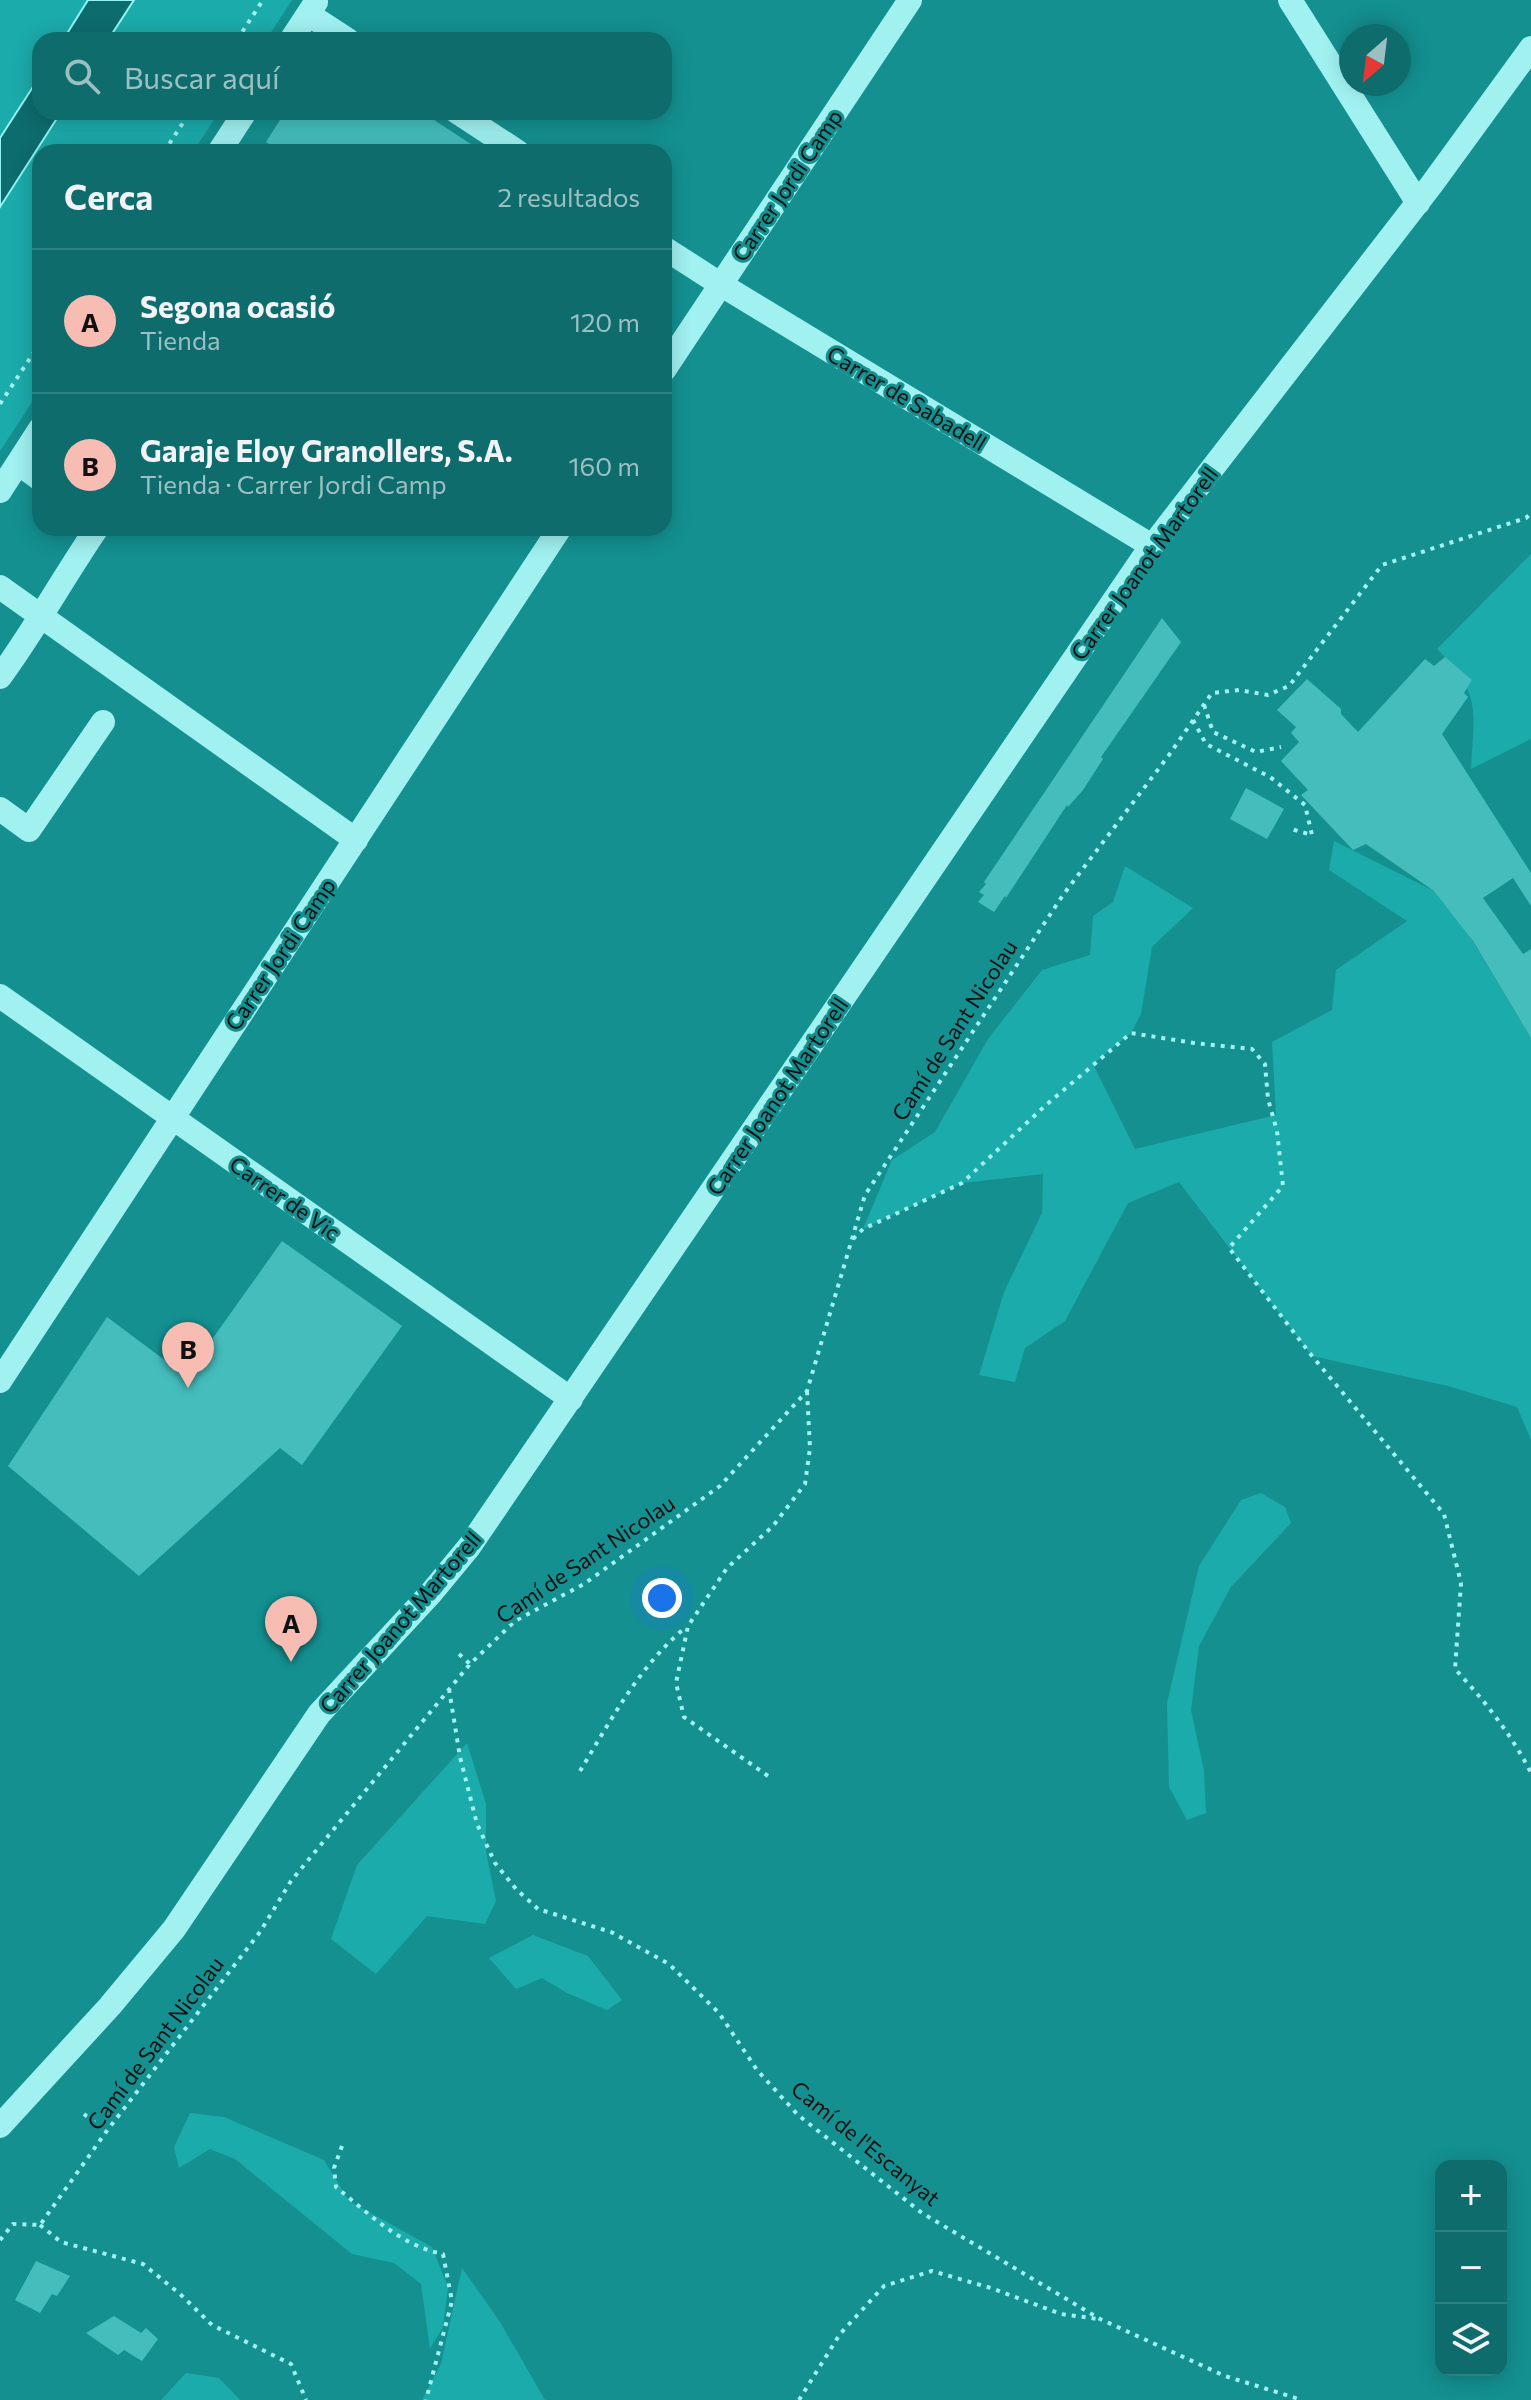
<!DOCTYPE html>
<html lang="es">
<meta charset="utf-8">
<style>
body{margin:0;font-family:Commissioner,sans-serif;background:#1d7475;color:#f1f3f6}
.controls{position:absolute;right:24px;bottom:24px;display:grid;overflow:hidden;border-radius:16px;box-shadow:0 4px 20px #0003}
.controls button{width:72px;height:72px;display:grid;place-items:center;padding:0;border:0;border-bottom:2px solid #2f7f80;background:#0f6c6d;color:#f1f3f6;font:40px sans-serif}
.compass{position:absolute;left:1339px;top:24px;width:72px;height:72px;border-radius:50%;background:#0f6c6d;box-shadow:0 4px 20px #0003;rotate:208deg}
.you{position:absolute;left:662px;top:1598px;width:28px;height:28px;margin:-20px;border:6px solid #fff;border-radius:50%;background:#1a73e8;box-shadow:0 0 0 12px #1a73e833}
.badge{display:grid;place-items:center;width:52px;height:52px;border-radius:50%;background:#f7bdb3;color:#111;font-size:26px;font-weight:700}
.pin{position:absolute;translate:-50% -66px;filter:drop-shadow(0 2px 4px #0008)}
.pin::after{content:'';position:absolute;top:42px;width:28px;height:24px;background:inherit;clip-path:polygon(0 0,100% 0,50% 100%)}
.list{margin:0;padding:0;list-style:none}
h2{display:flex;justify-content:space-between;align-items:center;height:104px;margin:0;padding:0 32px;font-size:34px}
h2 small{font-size:26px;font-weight:400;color:#9bc0c2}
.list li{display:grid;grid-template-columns:52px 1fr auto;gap:24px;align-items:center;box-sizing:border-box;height:144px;padding:0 32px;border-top:2px solid #2f7f80}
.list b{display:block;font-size:30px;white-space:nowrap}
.list p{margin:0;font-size:26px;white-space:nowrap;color:#9bc0c2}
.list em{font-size:26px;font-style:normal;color:#9bc0c2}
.icon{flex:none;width:44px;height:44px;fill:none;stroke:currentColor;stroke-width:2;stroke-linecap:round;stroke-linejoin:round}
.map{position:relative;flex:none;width:1531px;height:2400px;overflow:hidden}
.search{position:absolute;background:#0f6c6d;box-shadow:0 4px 20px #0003;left:32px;top:32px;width:640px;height:88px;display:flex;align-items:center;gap:20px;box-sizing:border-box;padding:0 28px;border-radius:24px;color:#9bc0c2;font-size:30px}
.panel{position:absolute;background:#0f6c6d;box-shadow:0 4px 20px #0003;left:32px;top:144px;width:640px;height:392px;border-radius:24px}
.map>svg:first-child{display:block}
</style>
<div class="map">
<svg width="1531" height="2400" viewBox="0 0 1531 2400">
<rect width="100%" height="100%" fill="#149091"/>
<!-- green -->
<path fill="#1cabab" d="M0,0H88L63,40H40V76L0,138Z
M134,0H292L266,40H108Z
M61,112H219L193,152H40V390L0,451V207Z
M1531,554V739L1471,769C1474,708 1482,695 1437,649Z
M1334,841L1446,897L1531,1038V1440L1517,1407L1448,1386L1312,1356L1179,1182L1128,1203L1065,1321L1025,1348L1015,1382L979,1375L1004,1292L1042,1213L1043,1174L962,1183L863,1229L892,1160L935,1132L988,1039L1042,970L1090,955L1093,916L1113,902L1125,866L1193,908L1152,947L1141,1014L1131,1033L1093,1064L1135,1149L1276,1115L1272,1042L1332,1010L1336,970L1407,921L1329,870Z
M1261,1493L1285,1507L1291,1523L1231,1587L1199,1646L1191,1710L1204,1771L1206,1813L1187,1820L1169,1787L1167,1703L1199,1566L1241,1500Z
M467,1743L486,1804V1852L496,1901L485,1924L427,1916L376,1974L331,1939L357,1865Z
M533,1935L588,1956L622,2000L607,2010L567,1993L542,1978L516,1989L489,1958Z
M190,2113L224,2117L324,2160L349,2201L432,2247L448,2287L443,2327L430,2349L421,2284L394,2263L352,2254L235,2159L210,2149L179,2168L174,2147Z
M462,2268L500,2322L545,2400H422L441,2364Z
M186,2373L219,2378L240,2400H161Z"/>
<!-- water -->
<path fill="#0d6c6e" stroke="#93f4f3" stroke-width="2" d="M88,0H134L108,40H63Z
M40,76V112H61L0,207V138Z"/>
<!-- building -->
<path fill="#45bdbd" d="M285,112H422L483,152H282L266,142Z
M1162,618L1181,642L1101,757L1103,759L1083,790L1068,807L1067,805L1006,898L1005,896L994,912L978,902L984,895L979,892L986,884L984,882Z
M1445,657L1472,680L1464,693L1468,697L1442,734L1531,873V906L1513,878L1483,898L1523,954L1531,949V1038L1473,941L1434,891L1366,844L1353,850L1301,795L1308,790L1281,761L1299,742L1291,733L1296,727L1277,710L1307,679L1341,709V714L1358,732L1425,659L1434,666Z
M1246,788L1284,809L1267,839L1230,819Z
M282,1241L402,1326L302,1465L280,1448L139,1576L8,1466L107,1317L186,1376Z
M36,2261L70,2276L57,2296L52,2294L40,2313L15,2300Z
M114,2316L141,2333L146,2328L158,2339L142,2361L124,2350L118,2355L86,2333Z"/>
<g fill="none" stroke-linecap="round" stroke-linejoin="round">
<!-- path -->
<path stroke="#a1f1f1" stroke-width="4" stroke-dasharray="4 6" stroke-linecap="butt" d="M237,40L263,0
M164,152L190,112
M0,404L40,343
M1204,705L1213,732L1256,752L1281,747
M1193,720L1206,744L1270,777L1305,805L1312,835L1291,829
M853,1239L863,1229L962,1183L1046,1105L1131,1033L1194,1043L1252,1049L1265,1064L1268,1099L1277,1131L1283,1186L1229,1248L1312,1356L1444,1514L1461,1583L1455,1669C1484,1700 1512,1735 1531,1773
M459,1654L470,1664
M449,1689L460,1757L477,1824L495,1863L516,1889L538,1909L611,1932L669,1964L719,2013L757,2070L798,2115L922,2213L1100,2319L1225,2376L1302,2400
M580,1771C611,1720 640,1665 686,1627
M768,1776L684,1717L676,1683L688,1626L727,1568L773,1526L805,1484L810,1448L807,1391
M84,2114L106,2132
M342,2146L334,2168L336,2187C368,2213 401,2246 443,2254L452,2301L426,2400
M40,2225L61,2242L143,2264L180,2294L212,2325L291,2364L306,2400
M0,2240L13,2224L40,2225L106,2132L260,1932L291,1881L470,1664L515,1621L584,1584L720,1486L807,1391L865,1195L1063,895L1169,755L1212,693L1239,690L1268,695L1289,686L1382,565L1526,518L1531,513
M799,2400L840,2334L884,2286L932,2271L991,2288L1061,2314L1098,2319"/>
<!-- minor -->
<path stroke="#a1f1f1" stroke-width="24" d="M1290,0L1418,203
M308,14L348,40
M291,40L316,2
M457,112L518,152
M219,152L245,112
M664,248L720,284L1152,546
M664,370L910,0
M18,463L40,479
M0,491L40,429
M0,587L356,840
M0,677C35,629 63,578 97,528
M0,809L29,830L103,722
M0,996L571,1399
M0,1381L560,528
M0,2126L110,2006L174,1929L319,1714L431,1593L469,1547L1143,558L1432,184L1531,48"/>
</g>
<g text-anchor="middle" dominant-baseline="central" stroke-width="6" stroke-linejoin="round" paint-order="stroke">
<!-- street labels -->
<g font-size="22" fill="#111" stroke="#149091">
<text transform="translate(787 185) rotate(-56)">Carrer Jordi Camp</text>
<text transform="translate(907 398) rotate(31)">Carrer de Sabadell</text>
<text transform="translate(1144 563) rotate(-54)">Carrer Joanot Martorell</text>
<text transform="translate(280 954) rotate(-56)">Carrer Jordi Camp</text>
<text transform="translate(954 1030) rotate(-57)">Camí de Sant Nicolau</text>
<text transform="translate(777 1096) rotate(-56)">Carrer Joanot Martorell</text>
<text transform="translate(285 1198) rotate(35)">Carrer de Vic</text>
<text transform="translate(585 1559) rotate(-34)">Camí de Sant Nicolau</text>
<text transform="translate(400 1622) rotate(-49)">Carrer Joanot Martorell</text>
<text transform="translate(155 2043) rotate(-53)">Camí de Sant Nicolau</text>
<text transform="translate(866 2143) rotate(39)">Camí de l'Escanyat</text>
</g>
</g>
</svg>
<div class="controls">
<button>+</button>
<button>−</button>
<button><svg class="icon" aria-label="layers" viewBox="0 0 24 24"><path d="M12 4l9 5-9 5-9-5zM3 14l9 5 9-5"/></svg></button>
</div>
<svg class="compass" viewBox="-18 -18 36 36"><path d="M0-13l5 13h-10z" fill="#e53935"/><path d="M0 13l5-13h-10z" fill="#9bc0c2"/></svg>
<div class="you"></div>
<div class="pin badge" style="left:291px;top:1662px">A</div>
<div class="pin badge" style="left:188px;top:1388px">B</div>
<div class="search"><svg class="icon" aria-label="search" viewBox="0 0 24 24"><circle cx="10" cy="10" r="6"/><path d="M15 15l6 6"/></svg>Buscar aquí</div>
<section class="panel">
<h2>Cerca<small>2 resultados</small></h2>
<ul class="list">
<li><span class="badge">A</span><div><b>Segona ocasió</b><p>Tienda</p></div><em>120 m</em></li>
<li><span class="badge">B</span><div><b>Garaje Eloy Granollers, S.A.</b><p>Tienda · Carrer Jordi Camp</p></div><em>160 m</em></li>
</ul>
</section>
</div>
